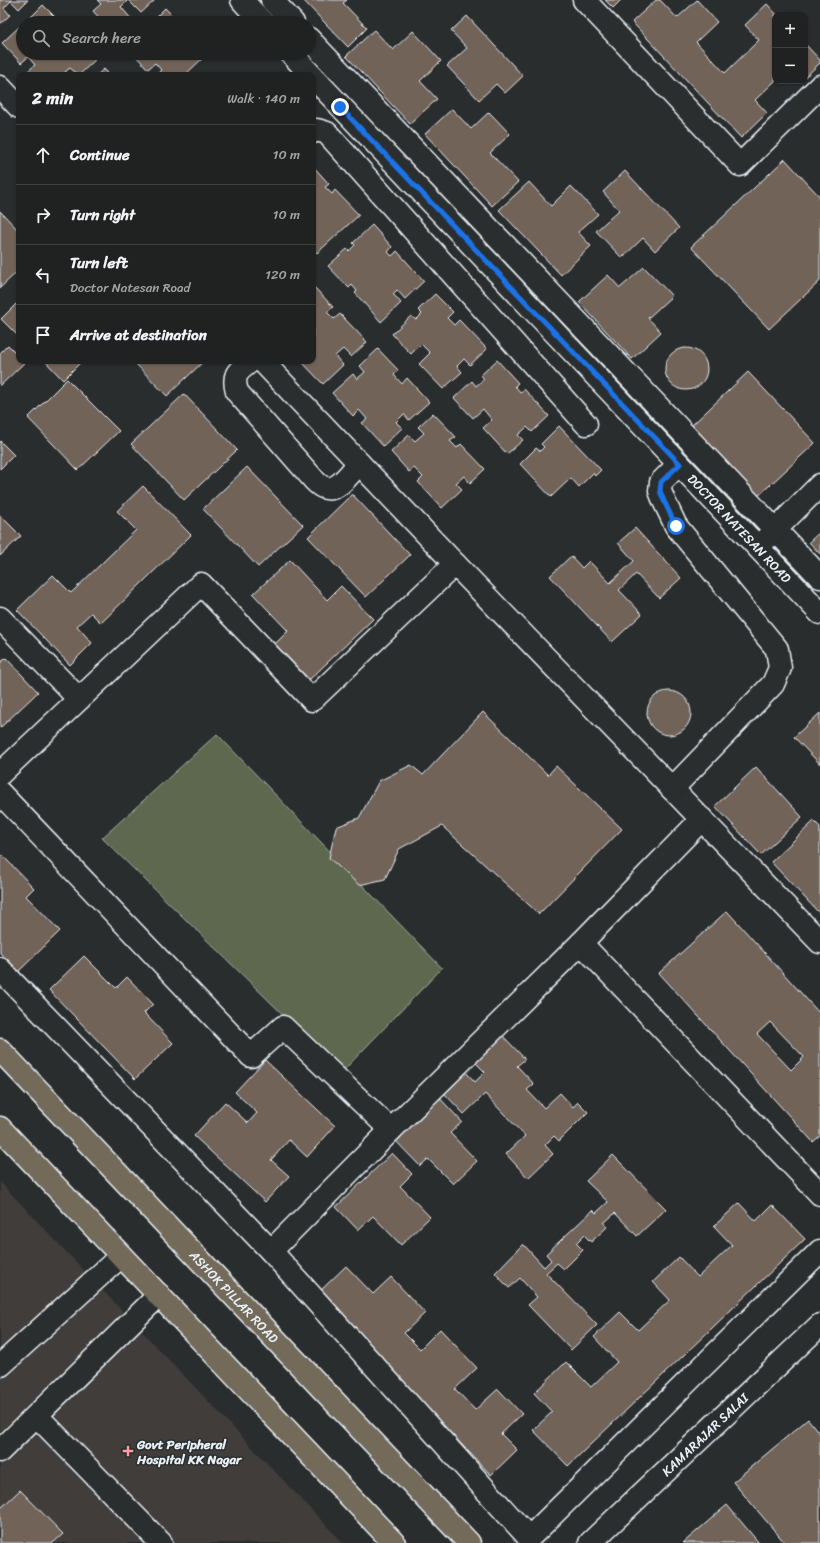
<!DOCTYPE html>
<meta charset="utf-8">
<style>
body{margin:0;font-family:Sriracha,sans-serif;background:#282a2a;color:#f1f3f6}
.controls{position:absolute;right:12px;top:12px;display:grid;overflow:hidden;border-radius:8px;box-shadow:0 1px 3px #0004}
.controls button{width:36px;height:36px;display:grid;place-items:center;padding:0;border:0;border-bottom:1px solid #3d3f40;background:#202222;color:#f1f3f6;font:20px sans-serif}
.stop{position:absolute;width:12px;height:12px;margin:-9px;border:3px solid #1a73e8;border-radius:50%;background:#fff}
.stop.end{background:#1a73e8;border-color:#fff;box-shadow:0 1px 4px #0008}
.list{margin:0;padding:0;list-style:none}
h2{display:flex;justify-content:space-between;align-items:center;height:52px;margin:0;padding:0 16px;font-size:17px}
h2 small{font-size:13px;font-weight:400;color:#a2a4a5}
.list li{display:grid;grid-template-columns:26px 1fr auto;gap:12px;align-items:center;box-sizing:border-box;height:60px;padding:0 16px;border-top:1px solid #3d3f40}
.list b{display:block;font-size:15px;white-space:nowrap}
.list p{margin:0;font-size:13px;white-space:nowrap;color:#a2a4a5}
.list em{font-size:13px;font-style:normal;color:#a2a4a5}
.icon{flex:none;width:22px;height:22px;fill:none;stroke:currentColor;stroke-width:2;stroke-linecap:round;stroke-linejoin:round}
.map{position:relative;flex:none;width:820px;height:1543px;overflow:hidden}
.search{position:absolute;background:#202222;box-shadow:0 1px 3px #0004;left:16px;top:16px;width:300px;height:44px;display:flex;align-items:center;gap:10px;box-sizing:border-box;padding:0 14px;border-radius:22px;color:#a2a4a5;font-size:15px}
.panel{position:absolute;background:#202222;box-shadow:0 1px 3px #0004;left:16px;top:72px;width:300px;height:292px;border-radius:8px}
.map>svg:first-child{display:block}
</style>
<div class="map">
<svg width="820" height="1543" viewBox="0 0 820 1543">
<rect width="100%" height="100%" fill="#2a2d2e"/>
<filter id="ink" filterUnits="userSpaceOnUse"><feTurbulence type="fractalNoise" baseFrequency=".025" numOctaves="2"/><feDisplacementMap in="SourceGraphic" scale="8" xChannelSelector="R" yChannelSelector="G"/><feConvolveMatrix kernelMatrix="1 2 1 2 8 2 1 2 1" color-interpolation-filters="sRGB"/></filter>
<g filter="url(#ink)">
<!-- built -->
<path fill="#403d3b" d="M0,1182L168,1359L343,1543H0Z"/>
<!-- green -->
<path fill="#5d674f" stroke="#a2aca4" d="M217,734L442,968L342,1072L102,838Z"/>
<!-- building -->
<path fill="#726358" stroke="#e8f1f8" fill-rule="evenodd" d="M0,0H28L19,9L11,1L4,8L10,15L0,24Z
M97,0H128L121,7L133,21L131,23H104L93,11L101,4Z
M128,0H155L141,13Z
M303,0H347L343,3L367,28L348,47Z
M605,0H621L613,8Z
M656,0H660L677,18L697,0L717,22L696,42L725,73L759,40L745,25L767,4L777,15H775V81L755,100L767,113L741,138L632,22Z
M43,5L61,23H31L28,20Z
M165,8L180,23H150Z
M467,16L523,76L505,93L496,84L479,100L447,66L467,48L451,31Z
M20,26L23,29V53H88L95,60L79,75L70,68L65,72L68,75H32L28,71L35,65L28,57L21,63L2,43Z
M374,30L393,50L413,31L441,61L420,81L437,99L410,124L346,56Z
M805,44L820,60V63L805,77Z
M133,53H206L207,54L185,75H156L161,70L155,63L148,69Z
M104,69L110,75H97Z
M452,109L471,129L489,112L510,134L490,153L518,182L492,206L425,134Z
M785,159L820,197V281L769,329L691,247Z
M313,166L329,184L325,187L332,194L335,190L359,215L317,253L313,249Z
M625,171L679,228L655,251L643,238L622,258L596,231L619,210L603,192Z
M529,182L551,206L571,186L598,214L578,232L591,246L561,275L499,210Z
M0,211L19,231V270L0,288Z
M372,225L392,247L388,252L392,256L397,251L424,281L405,299L397,290L393,294L401,303L381,322L355,293L357,291L352,285L349,288L328,266L347,249L349,251L355,245L353,243Z
M644,267L672,296L648,318L661,332L632,359L579,302L608,275L620,288Z
M313,286L333,307L327,312L334,319L340,314L367,342L351,357L343,349L335,356L343,365L323,384L301,361H313Z
M435,294L453,312L447,318L454,325L459,320L487,349L470,365L464,359L457,366L462,372L443,389L419,364L430,353L421,344L411,354L392,334L411,316L416,320L422,314L418,310Z
M19,301V337L1,319Z
M8,345L15,352L19,348V361H26L0,386V353Z
M665 369a21 21 0 1 1 42 0a21 21 0 1 1-42 0Z
M378,349L398,370L394,375L402,384L407,378L429,402L409,420L404,414L396,422L402,428L383,446L362,423L367,419L359,410L353,416L332,393L353,374L357,379L365,372L360,366Z
M497,360L518,383L515,386L521,393L524,389L549,416L532,432L527,427L518,435L523,440L507,454L483,428L492,420L483,409L473,418L454,398L472,381L476,386L484,379L481,375Z
M45,361H78L80,363L63,380Z
M133,361H204L167,396Z
M748,372L815,443L755,499L689,428Z
M67,379L119,431L78,470L28,418Z
M184,394L237,450L184,500L131,444Z
M433,413L456,437L450,441L457,448L461,444L485,469L470,483L464,476L456,483L462,489L442,508L418,482L423,477L414,468L409,472L391,452L409,435L415,441L424,433L418,427Z
M559,426L601,470L595,476L593,473L579,487L571,478L551,497L520,464L536,448L540,451L544,447L541,444Z
M0,441L14,455L0,469Z
M247,467L303,525L258,567L203,509Z
M143,486L191,535L101,623L91,613L77,626L92,643L70,665L17,610L53,575L71,593L136,530L117,511Z
M352,494L410,555L366,597L308,537Z
M0,515L21,536L0,556Z
M635,528L681,578L659,598L636,574L619,590L642,614L612,642L550,576L571,556L582,568L589,561L610,583L634,561L618,543Z
M820,532V554L809,542Z
M290,560L327,600L341,586L373,619L307,682L273,646L288,631L253,594Z
M6,658L38,692L0,728V663Z
M647 713a22 22 0 1 1 44 0a22 22 0 1 1-44 0Z
M483,712L548,775L556,766L622,829L539,914L442,826L399,849L385,879L359,885L329,858L336,827L359,818L379,781L411,765L423,775Z
M820,713V764L794,737Z
M756,767L802,817L761,855L715,806Z
M814,821L820,827V914L771,862Z
M0,853L34,888L26,896L60,931L18,972L0,953Z
M727,911L820,1014V1136L813,1142L659,973ZM770,1022L804,1057L791,1070L757,1034Z
M84,956L116,988L127,977L153,1004L144,1013L173,1043L135,1079L49,990Z
M501,1034L525,1059L517,1066L534,1084L527,1090L544,1108L560,1093L573,1107L578,1102L588,1112L559,1141L554,1136L545,1145L553,1154L528,1178L506,1154L525,1136L485,1094L464,1114L442,1091L464,1070L475,1082L485,1072L473,1060Z
M265,1060L335,1126L307,1157L289,1140L271,1160L289,1176L265,1202L194,1136L225,1102L248,1123L257,1113L235,1092Z
M436,1094L462,1122L450,1133L477,1161L453,1184L428,1159L420,1166L391,1136Z
M392,1153L412,1174L400,1186L430,1217L401,1245L373,1216L358,1230L336,1207Z
M613,1155L666,1209L637,1236L615,1213L604,1223L607,1227L591,1242L584,1235L576,1243L583,1250L564,1269L557,1263L546,1273L597,1325L571,1350L528,1305L537,1297L520,1278L509,1288L495,1273L523,1244L544,1267L551,1260L546,1254L593,1210L596,1213L608,1202L586,1181Z
M739,1203L756,1221L772,1205L805,1239L568,1466L533,1430L552,1412L534,1393L566,1362L591,1387L617,1362L594,1337L620,1312L638,1330L670,1300L653,1282L679,1257L698,1277L732,1245L714,1226Z
M346,1266L373,1294L391,1277L425,1313L404,1333L420,1349L440,1329L477,1368L455,1389L475,1410L498,1389L522,1414L501,1434L517,1450L491,1475L317,1294Z
M808,1419L820,1434V1543H785L733,1482Z
M20,1490L63,1534L53,1543H0V1509Z
M727,1505L759,1543H683Z"/>
<g fill="none" stroke-linecap="round" stroke-linejoin="round">
<defs>
<g id="minor">
<path d="M242,0L263,23"/>
<path d="M272,0L293,23"/>
<path d="M584,0L740,165L820,86"/>
<path d="M309,39L820,577"/>
<path d="M291,53L311,75"/>
<path id="s1" d="M313,77L820,613"/>
<path d="M0,87L19,107"/>
<path d="M313,132L317,130L327,133L586,424"/>
<path d="M251,361C238,371 232,374 237,392L315,481C317,483 320,486 323,487C337,494 351,472 359,463"/>
<path d="M764,541L820,485"/>
<path d="M455,564L820,942"/>
<path d="M0,618L79,699"/>
<path d="M0,774L201,584L312,700L455,564L262,361"/>
<path d="M672,789L773,684L780,668L777,649L676,526L664,501L660,491L661,482L679,464"/>
<path d="M0,793L251,1056L283,1027L391,1130"/>
<path d="M581,943L820,1194"/>
<path d="M0,969L271,1251L529,1538L820,1251"/>
<path d="M271,1251L391,1130L581,943L702,819"/>
<path d="M1,1365L121,1256"/>
<path d="M37,1416L161,1543"/>
<path d="M0,1451L159,1295"/>
<path id="s2" d="M590,1543L820,1325"/>
</g>
<g id="major">
<path id="s3" d="M0,1050L469,1543"/>
<path d="M0,1128L394,1543"/>
</g>
</defs>
<!-- minor casing -->
<use href="#minor" stroke="#e8f1f8" stroke-width="25"/>
<!-- major casing -->
<use href="#major" stroke="#e8f1f8" stroke-width="25"/>
<!-- minor -->
<use href="#minor" stroke="#2a2d2e" stroke-width="22"/>
<!-- major -->
<use href="#major" stroke="#736b5a" stroke-width="22"/>
</g>
</g>
<g fill="none" stroke-linecap="round" stroke-linejoin="round" filter="url(#ink)">
<!-- route -->
<path stroke="#1a73e8" stroke-width="5" d="M340,107L680,464L661,482L660,491L664,501L676,526"/>
</g>
<!-- markers -->
<path fill="#ff9aa2" stroke="#2a2d2e" stroke-width="1.5" d="M126 1445h4v4h4v4h-4v4h-4v-4h-4v-4h4z"/>
<g text-anchor="middle" dominant-baseline="central" stroke-width="3" stroke-linejoin="round" paint-order="stroke">
<!-- street labels -->
<g font-size="13" fill="#e8f1f8" stroke="#2a2d2e">
<text stroke="none"><textPath href="#s1" startOffset="621">DOCTOR NATESAN ROAD</textPath></text>
<text stroke="none"><textPath href="#s3" startOffset="340">ASHOK PILLAR ROAD</textPath></text>
<text stroke="none"><textPath href="#s2" startOffset="158">KAMARAJAR SALAI</textPath></text>
</g>
<!-- poi labels -->
<g font-size="13" font-weight="bold" fill="#e8f1f8" stroke="#2a2d2e" text-anchor="start">
<text x="137" y="1444">Govt Peripheral<tspan x="137" dy="15">Hospital KK Nagar</tspan></text>
</g>
</g>
</svg>
<div class="controls">
<button>+</button>
<button>−</button>
</div>
<div class="stop" style="left:676px;top:526px"></div>
<div class="stop end" style="left:340px;top:107px"></div>
<div class="search"><svg class="icon" aria-label="search" viewBox="0 0 24 24"><circle cx="10" cy="10" r="6"/><path d="M15 15l6 6"/></svg>Search here</div>
<section class="panel">
<h2>2 min<small>Walk · 140 m</small></h2>
<ul class="list">
<li><svg class="icon" aria-label="ahead" viewBox="0 0 24 24"><path d="M12 20V5M6 11l6-6 6 6"/></svg><div><b>Continue</b></div><em>10 m</em></li>
<li><svg class="icon" aria-label="right" viewBox="0 0 24 24"><path d="M7 20v-9h11M14 6l5 5-5 5"/></svg><div><b>Turn right</b></div><em>10 m</em></li>
<li><svg class="icon" aria-label="left" viewBox="0 0 24 24"><path d="M17 20v-9H6M10 6l-5 5 5 5"/></svg><div><b>Turn left</b><p>Doctor Natesan Road</p></div><em>120 m</em></li>
<li><svg class="icon" aria-label="arrive" viewBox="0 0 24 24"><path d="M6 21V4h12l-3 4 3 4H6"/></svg><div><b>Arrive at destination</b></div></li>
</ul>
</section>
</div>
